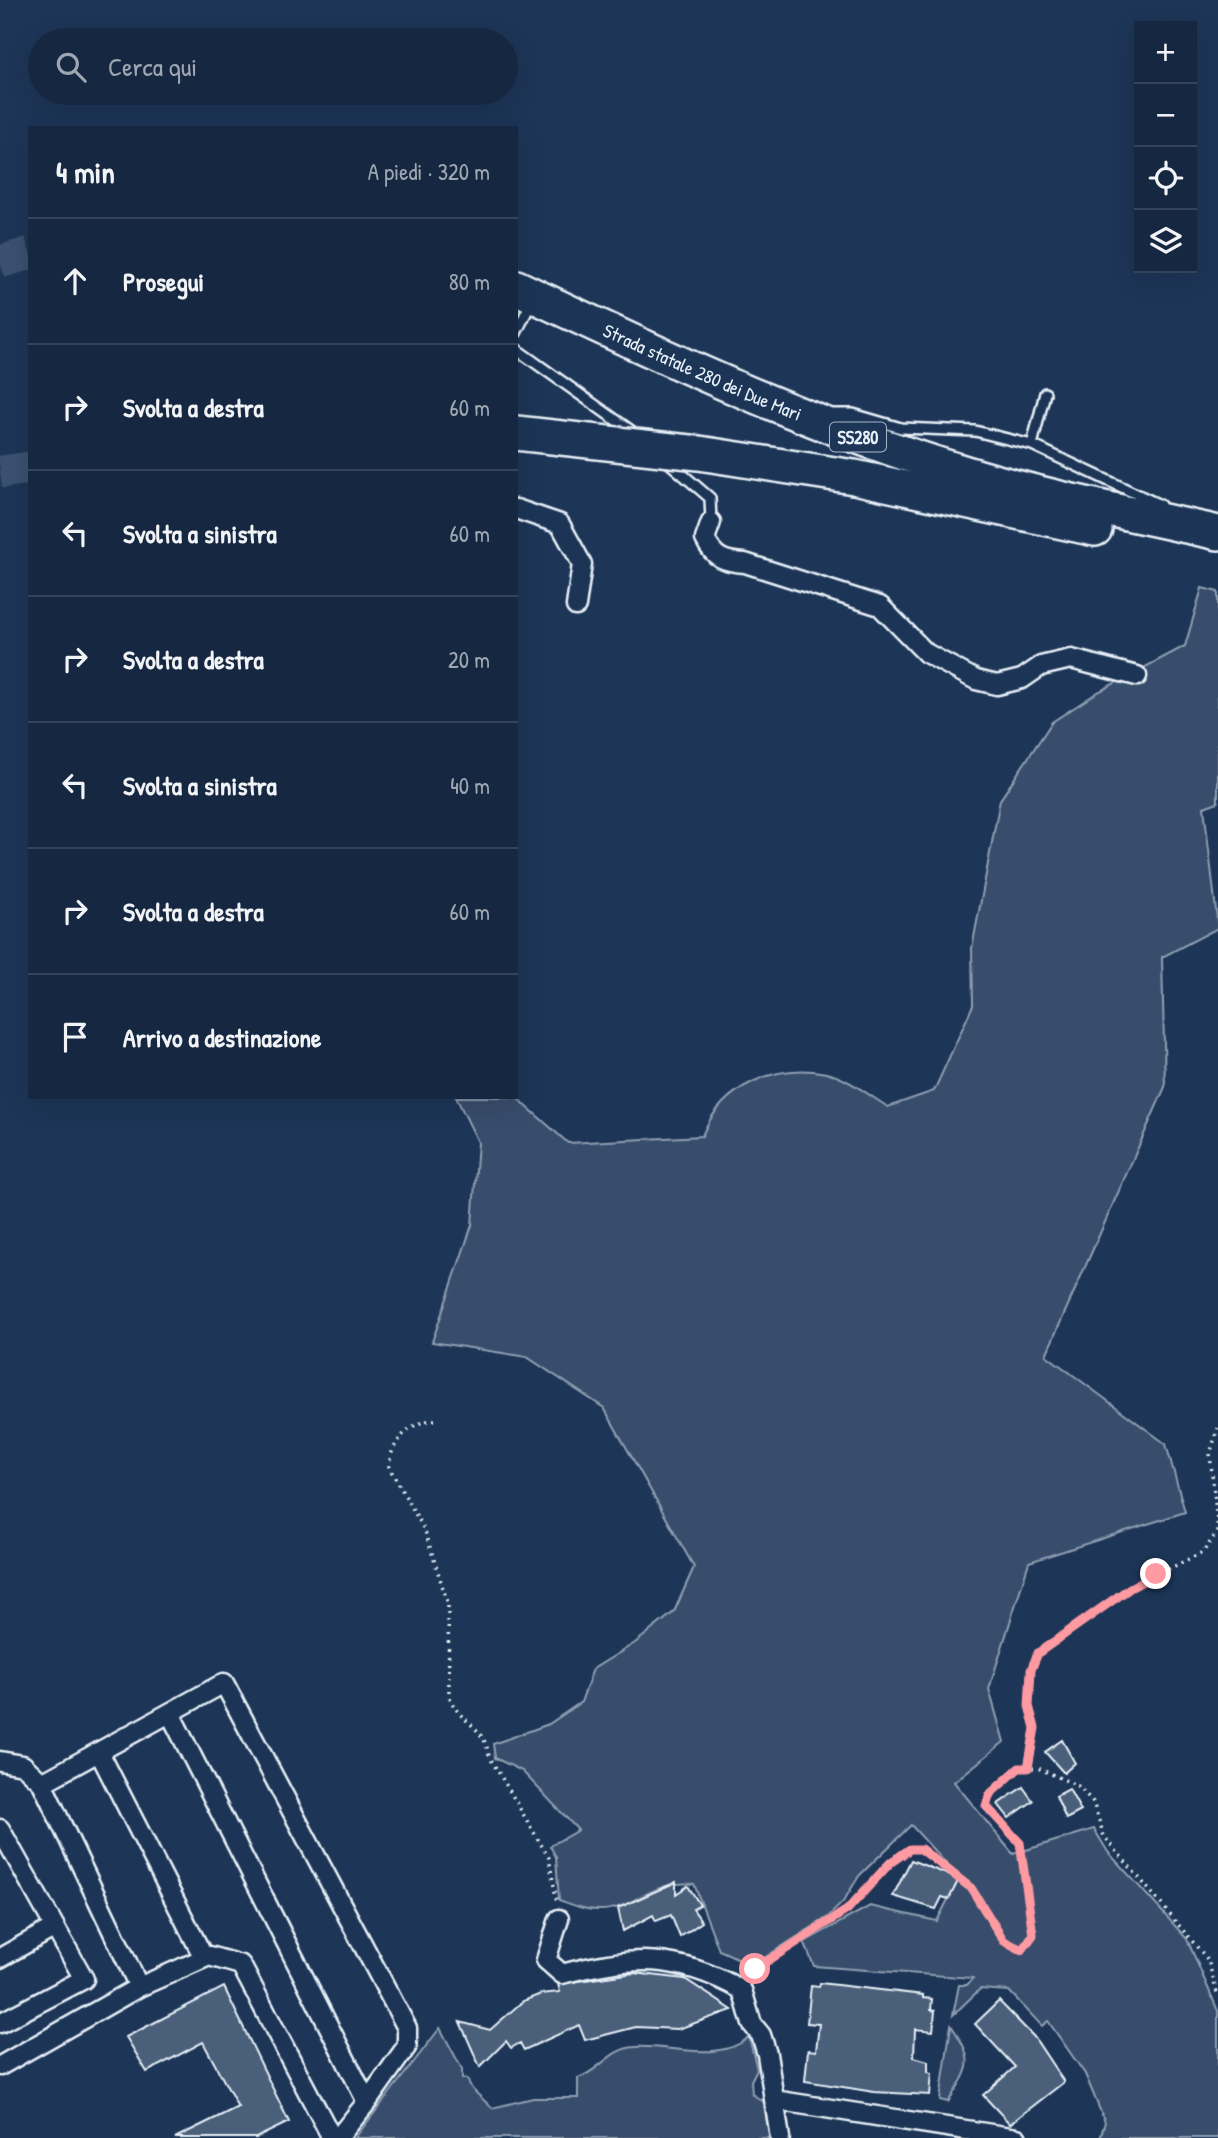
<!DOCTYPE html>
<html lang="it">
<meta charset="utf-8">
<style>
body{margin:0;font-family:"Patrick Hand",sans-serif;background:#23344c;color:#f1f3f6}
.controls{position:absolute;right:21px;top:21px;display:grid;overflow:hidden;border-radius:0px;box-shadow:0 7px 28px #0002}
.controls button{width:63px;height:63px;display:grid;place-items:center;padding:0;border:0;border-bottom:2px solid #35445a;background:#162841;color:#f1f3f6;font:35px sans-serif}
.stop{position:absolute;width:21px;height:21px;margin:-16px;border:5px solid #ff9aa2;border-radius:50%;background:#fff}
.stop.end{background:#ff9aa2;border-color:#fff;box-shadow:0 2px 7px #0008}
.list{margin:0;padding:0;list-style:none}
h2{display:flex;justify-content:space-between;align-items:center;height:91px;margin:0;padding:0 28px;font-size:30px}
h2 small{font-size:23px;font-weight:400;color:#9ea6b1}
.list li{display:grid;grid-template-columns:46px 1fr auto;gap:21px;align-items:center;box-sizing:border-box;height:126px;padding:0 28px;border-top:2px solid #35445a}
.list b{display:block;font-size:26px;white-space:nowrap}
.list em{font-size:23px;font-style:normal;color:#9ea6b1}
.icon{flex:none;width:38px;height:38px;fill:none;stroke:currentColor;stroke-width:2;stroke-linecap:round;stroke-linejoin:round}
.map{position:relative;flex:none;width:1218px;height:2138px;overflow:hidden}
.search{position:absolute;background:#162841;box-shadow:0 7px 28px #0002;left:28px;top:28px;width:490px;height:77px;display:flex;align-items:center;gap:18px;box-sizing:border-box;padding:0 24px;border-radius:38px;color:#9ea6b1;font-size:26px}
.panel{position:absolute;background:#162841;box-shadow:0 7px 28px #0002;left:28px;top:126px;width:490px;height:973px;border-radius:0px}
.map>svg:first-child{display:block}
</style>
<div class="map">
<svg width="1218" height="2138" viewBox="0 0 1218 2138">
<rect width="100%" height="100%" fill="#1d3557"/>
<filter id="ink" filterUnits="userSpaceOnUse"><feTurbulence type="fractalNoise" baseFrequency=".0143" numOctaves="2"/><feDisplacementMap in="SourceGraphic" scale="14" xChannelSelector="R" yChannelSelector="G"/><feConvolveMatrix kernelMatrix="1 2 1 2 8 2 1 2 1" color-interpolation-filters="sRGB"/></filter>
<g filter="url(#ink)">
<!-- green -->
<path fill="#374d6c" stroke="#909fb2" stroke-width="2" d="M1202,588L1218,592V802L1204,807L1218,928L1162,957L1165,1087L1046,1355L1166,1444L1185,1512L1029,1562L989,1689L1004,1742L954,1782L1013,1854L1094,1829L1108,1852L1187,1939L1218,2011V2138H1100L1105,2122L1085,2074L1048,2021L1042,2026L1009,1991L980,1989L953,2015L959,1985H967L973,1978L814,1966L804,1942L870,1906L937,1921L959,1878L911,1825L859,1876L843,1902L828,1917L753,1965L719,1950L694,1884C653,1879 634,1909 602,1910C587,1911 573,1905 559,1900L556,1857L550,1846L578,1830L522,1771L495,1758L493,1744L549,1724L581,1702L593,1669L635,1643L674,1612L694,1567L604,1408L527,1357L432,1342L472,1225L478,1142L456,1097H516L568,1143L702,1136C722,1086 775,1063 826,1073C847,1077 870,1096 888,1107L934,1091L973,1005L972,948L1000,800L1052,722L1098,692L1185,646Z
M951,2025C975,2062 972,2065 948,2102L940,2100Z
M440,2028L462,2069V2079H467L472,2089L492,2108L533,2098H578V2078C600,2071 610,2048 635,2047C670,2044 719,2064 749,2037L757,2069L751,2081L752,2094L767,2104L770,2138H355Z"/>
<!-- building -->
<path fill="#495e7a" stroke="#e8f1f8" stroke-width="2" d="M1062,1740L1075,1763L1064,1773L1045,1752Z
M1023,1787L1033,1801L1009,1818L998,1804Z
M1069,1789L1081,1811L1066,1819L1056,1796Z
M911,1860L959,1879L949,1899L942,1897L936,1909L893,1896Z
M676,1882V1894L688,1886L700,1905L693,1909L702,1922L680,1937L671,1915L656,1921L653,1915L623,1931L618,1908Z
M634,1973L685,1979L732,2010L678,2029L636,2027L585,2040L579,2025L524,2050L520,2043L511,2048L506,2041L480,2067L460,2022L490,2030L523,2001L541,1994L560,1992L558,1984Z
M820,1983L923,1995V1998L932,1999L931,2010L935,2011L933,2031L915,2029L914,2057L928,2061V2072L932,2073L930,2095L874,2092L805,2081L808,2050L816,2051L819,2024L807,2023L811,1986L819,1987Z
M224,1987L289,2122L256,2138H175L238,2107L203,2042L147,2072L126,2037Z
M999,2001L1034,2037L1064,2082L1010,2124L983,2095L1015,2067L975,2024Z"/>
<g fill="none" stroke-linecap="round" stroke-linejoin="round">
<!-- highway-tunnel -->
<path stroke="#3b516f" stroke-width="33" stroke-dasharray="33 17" stroke-linecap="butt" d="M0,262L30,253
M0,472L30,468"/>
<defs>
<path id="lane" d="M516,333L532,301
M516,349L637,435
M834,414H853L901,428L975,431L1032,445L1160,505
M1032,445L1045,393
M666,460L710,498L711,522"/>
<path id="street" d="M516,509L560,524L582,564L576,606
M711,522L705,539C714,558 724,562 745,563L880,606L926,653L976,680L997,685L1022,679L1041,666L1071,659L1137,676
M170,1713L367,2102L338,2138
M99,1752L204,1958
M0,1761L23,1765L42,1783L224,1683L407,2028V2046L367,2102
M42,1783L139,1987L209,1956L241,1965L332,2138
M0,1829L84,1979L0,2023
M559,1919L546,1960L562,1974C633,1955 677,1954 742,1990L752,2024L761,2035L767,2054L780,2138
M0,1958L55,1927
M0,2066L139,1987
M774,2100L1017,2138"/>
<g id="highway">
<path id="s1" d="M516,287C663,357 810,426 966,473C1048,498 1134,514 1218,533"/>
<path d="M854,477L1095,529"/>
</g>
</defs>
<!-- lane casing -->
<use href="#lane" stroke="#e8f1f8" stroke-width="14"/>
<!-- street casing -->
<use href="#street" stroke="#e8f1f8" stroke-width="23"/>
<!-- highway casing -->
<use href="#highway" stroke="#e8f1f8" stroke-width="38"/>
<!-- path -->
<path stroke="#e8f1f8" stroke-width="3.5" stroke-dasharray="2 5" stroke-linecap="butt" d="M435,1420C412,1420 390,1442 389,1467L425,1531L448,1604L449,1695C458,1724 484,1723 489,1756L549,1858L557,1903
M1028,1768L1035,1728L1029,1706L1031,1670L1038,1653L1130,1588L1203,1552L1218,1531L1210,1454L1218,1428
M751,1975L755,1969C784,1949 818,1933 846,1911C867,1894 880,1861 906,1850C921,1844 964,1878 972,1890C987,1912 994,1944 1022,1950L1033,1935L1020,1843L986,1806L990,1794L1019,1768H1038L1078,1786L1093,1802L1104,1836L1208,1960L1218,1997"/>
<!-- lane -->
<use href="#lane" stroke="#1d3557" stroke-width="9"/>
<!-- street -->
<use href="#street" stroke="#1d3557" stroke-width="18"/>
<!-- highway -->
<use href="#highway" stroke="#1d3557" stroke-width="33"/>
<defs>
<path id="highway-bridge" d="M516,433L699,453L854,477"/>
</defs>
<!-- highway-bridge casing -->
<use href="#highway-bridge" stroke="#e8f1f8" stroke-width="38" stroke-linecap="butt"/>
<!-- highway-bridge -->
<use href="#highway-bridge" stroke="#1d3557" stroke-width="33"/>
</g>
</g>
<g fill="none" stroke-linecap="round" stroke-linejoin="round" filter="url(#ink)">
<!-- route -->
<path stroke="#ff9aa2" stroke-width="9" d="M755,1969L847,1910L890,1863L910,1849H921L971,1888L1004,1941L1022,1950L1033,1935L1020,1843L986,1806L990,1794L1019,1768H1028L1035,1728L1029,1706L1031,1670L1038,1653L1130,1588L1156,1574"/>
</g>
<g text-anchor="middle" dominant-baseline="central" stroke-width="5" stroke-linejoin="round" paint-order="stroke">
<!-- shield labels -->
<rect fill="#1d3557" stroke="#abb9c8" stroke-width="2" x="830" y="422.5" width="56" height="29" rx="5"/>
<g font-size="18" font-weight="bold" fill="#e8f1f8">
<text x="858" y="437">SS280</text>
</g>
<!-- street labels -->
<g font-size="19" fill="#e8f1f8" stroke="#1d3557">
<text stroke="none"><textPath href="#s1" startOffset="205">Strada statale 280 dei Due Mari</textPath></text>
</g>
</g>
</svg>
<div class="controls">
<button>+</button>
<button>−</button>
<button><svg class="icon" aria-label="locate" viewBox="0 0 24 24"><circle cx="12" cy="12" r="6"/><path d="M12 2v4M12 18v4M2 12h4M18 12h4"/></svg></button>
<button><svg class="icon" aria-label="layers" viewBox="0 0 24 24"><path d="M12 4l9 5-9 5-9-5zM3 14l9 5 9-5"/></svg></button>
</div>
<div class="stop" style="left:755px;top:1969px"></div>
<div class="stop end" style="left:1156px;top:1574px"></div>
<div class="search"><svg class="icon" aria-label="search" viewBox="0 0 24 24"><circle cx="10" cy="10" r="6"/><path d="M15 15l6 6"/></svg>Cerca qui</div>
<section class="panel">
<h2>4 min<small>A piedi · 320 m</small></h2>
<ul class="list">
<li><svg class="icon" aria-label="ahead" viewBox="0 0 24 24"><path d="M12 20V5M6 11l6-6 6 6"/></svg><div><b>Prosegui</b></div><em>80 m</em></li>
<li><svg class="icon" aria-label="right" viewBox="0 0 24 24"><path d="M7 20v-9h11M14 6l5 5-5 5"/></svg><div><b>Svolta a destra</b></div><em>60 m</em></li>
<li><svg class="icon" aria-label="left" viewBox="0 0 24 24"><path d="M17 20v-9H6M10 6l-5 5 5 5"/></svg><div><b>Svolta a sinistra</b></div><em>60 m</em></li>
<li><svg class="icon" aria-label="right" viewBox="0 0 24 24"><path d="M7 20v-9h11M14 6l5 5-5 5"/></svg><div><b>Svolta a destra</b></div><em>20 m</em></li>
<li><svg class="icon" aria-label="left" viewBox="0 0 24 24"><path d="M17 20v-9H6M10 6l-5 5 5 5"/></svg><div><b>Svolta a sinistra</b></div><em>40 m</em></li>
<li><svg class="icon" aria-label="right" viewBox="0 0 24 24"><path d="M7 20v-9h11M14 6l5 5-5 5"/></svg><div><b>Svolta a destra</b></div><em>60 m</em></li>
<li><svg class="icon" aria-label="arrive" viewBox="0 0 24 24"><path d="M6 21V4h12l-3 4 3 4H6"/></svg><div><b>Arrivo a destinazione</b></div></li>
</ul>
</section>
</div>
